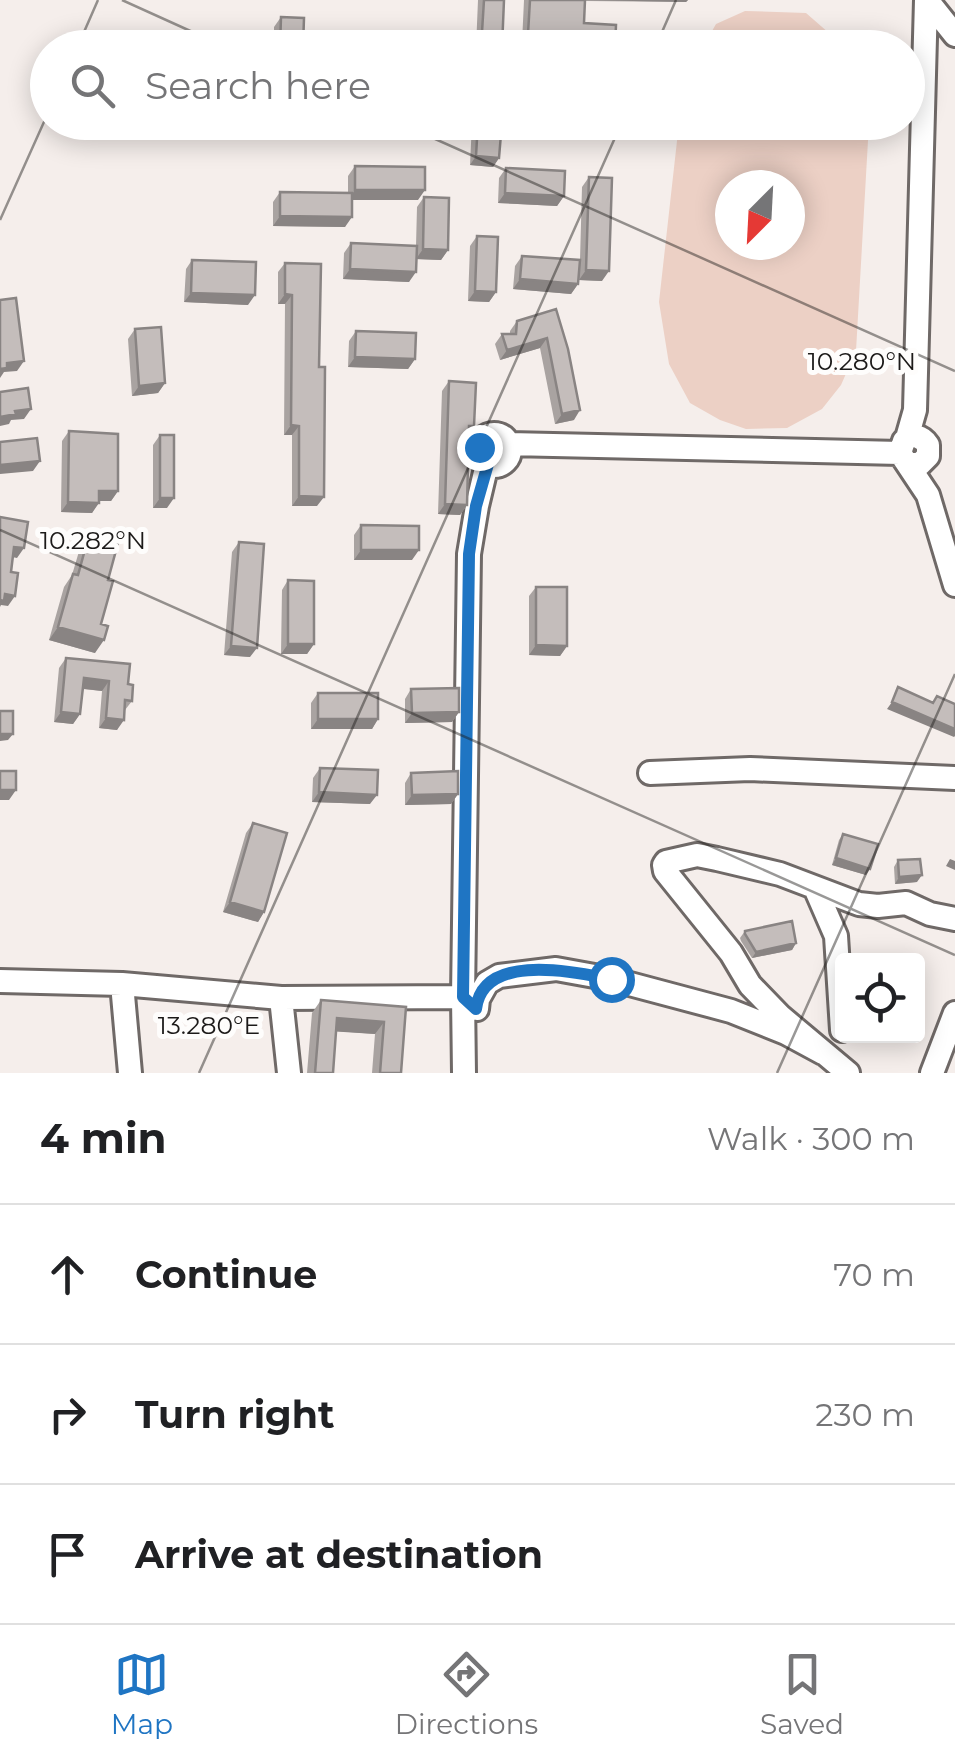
<!DOCTYPE html>
<meta charset="utf-8">
<style>
body{margin:0;font-family:Montserrat,sans-serif;background:#f2f2f2;color:#202124}
.controls{position:absolute;right:30px;bottom:30px;display:grid;overflow:hidden;border-radius:10px;box-shadow:0 5px 25px #0003}
.controls button{width:90px;height:90px;display:grid;place-items:center;padding:0;border:0;border-bottom:2px solid #e0e0e0;background:#fff;color:#202124;font:50px sans-serif}
.compass{position:absolute;left:715px;top:170px;width:90px;height:90px;border-radius:50%;background:#fff;box-shadow:0 5px 25px #0003;rotate:204deg}
.stop{position:absolute;width:30px;height:30px;margin:-22px;border:8px solid #1f75c3;border-radius:50%;background:#fff}
.stop.end{background:#1f75c3;border-color:#fff;box-shadow:0 2px 10px #0008}
.list{margin:0;padding:0;list-style:none}
h2{display:flex;justify-content:space-between;align-items:center;height:130px;margin:0;padding:0 40px;font-size:42px}
h2 small{font-size:32px;font-weight:400;color:#757577}
.list li{display:grid;grid-template-columns:65px 1fr auto;gap:30px;align-items:center;box-sizing:border-box;height:140px;padding:0 40px;border-top:2px solid #e0e0e0}
.list b{display:block;font-size:38px;white-space:nowrap}
.list em{font-size:32px;font-style:normal;color:#757577}
.icon{flex:none;width:55px;height:55px;fill:none;stroke:currentColor;stroke-width:2;stroke-linecap:round;stroke-linejoin:round}
.map{position:relative;flex:none;width:955px;height:1073px;overflow:hidden}
.search{position:absolute;background:#fff;box-shadow:0 5px 25px #0003;left:30px;right:30px;top:30px;height:110px;display:flex;align-items:center;gap:25px;box-sizing:border-box;padding:0 35px;border-radius:55px;color:#757577;font-size:38px}
.sheet{height:550px;background:#fff}
nav{display:flex;justify-content:space-around;align-items:center;box-sizing:border-box;height:140px;border-top:2px solid #e0e0e0;background:#fff;font-size:28px;color:#757577}
nav a{display:grid;justify-items:center;gap:5px}
nav .on{color:#1f75c3}
.map>svg:first-child{display:block}
</style>
<div class="map">
<svg width="955" height="1073" viewBox="0 0 955 1073">
<rect width="100%" height="100%" fill="#f5eeeb"/>
<!-- green -->
<path fill="#ecd0c5" fill-rule="evenodd" d="M745,11L806,13L845,47H703L716,24Z
M679,123H869L856,351L841,385L822,409L787,428L746,429L720,420L690,403L669,364L659,302ZM790,185V245H730V185Z"/>
<g fill="none" stroke-linecap="round" stroke-linejoin="round">
<defs>
<path id="minor" d="M927,0L955,35
M478 450a16 16 0 1 1 32 0a16 16 0 1 1-32 0Z
M907,438L915,410L926,0
M509,444L900,453
M909,464H920L928,456V445C922,436 912,433 904,441L900,453L928,495L955,585
M650,773L750,769L955,778
M816,890L836,936L842,1030
M0,981L122,984L281,998L463,997L477,1009L478,999L487,983L499,976L556,969L611,979L731,1011L786,1033L823,1053
M122,984L130,1073
M281,998L289,1073
M464,1073L463,997L469,554L477,506L487,464
M848,1073L780,1016L750,985L731,953L665,871L664,865L666,862L697,855L717,859L780,874L859,904L878,906L906,903L930,914L955,919
M932,1073L955,1013"/>
</defs>
<!-- minor casing -->
<use href="#minor" stroke="#6f6967" stroke-width="28"/>
<!-- minor -->
<use href="#minor" stroke="#fff" stroke-width="22"/>
</g>
<!-- wall -->
<path fill="#a9a3a1" d="M478,0H504L502,48H476Z
M524,0H688L686,2L585,1L584,23L615,48H588L522,43Z
M281,17L303,48H274V27Z
M472,122H502L499,158L493,167L470,165Z
M355,166L418,200H352L345,227L273,226V202L280,192L348,193V176Z
M506,168L564,196L557,206L498,203L499,178Z
M589,177L602,281L579,280L578,284L571,294L513,289L515,266L522,256L580,260L582,187Z
M424,197L448,250L441,260L416,259L409,282L343,279L344,253L351,243L416,246L417,207Z
M477,236L496,292L489,302L468,301L470,246Z
M192,260L248,305L184,302L186,269Z
M285,263L321,264L317,506H292V435H284L285,304H278V272Z
M556,309L574,420L555,424L540,348L500,360L495,344L502,334H510V331L517,321Z
M135,329L165,383L158,393L132,396L128,339Z
M356,331L415,359L408,369L348,367L349,341Z
M449,381L474,426L468,435L467,505L460,515L438,514L442,391Z
M69,431L118,491L111,501H99L92,513L61,512L62,441Z
M160,435L167,508H153V445Z
M361,525L412,560H354V535Z
M89,535L108,580L95,653L49,640L64,587L72,575L80,548Z
M239,542L250,657L224,655L232,552Z
M288,580L314,644L307,654H281L282,590Z
M536,587L567,646L560,656L529,655V596Z
M66,658L128,684L132,701L125,710L117,730L99,728L102,691L83,689L80,714L73,724L54,722L59,668Z
M411,689L459,712L452,722L405,723V699Z
M318,693L378,719L372,729H311V703Z
M320,768L370,804L312,802L313,778Z
M411,773L458,794L451,804L405,805V783Z
M253,823L264,912L258,922L223,912L246,833Z
M843,834L866,875L832,865L839,840Z
M898,860L917,882L895,884L894,867Z
M745,931L796,943L792,950L752,958L741,941L740,938Z
M321,1000L406,1007L401,1073H372L375,1034L336,1031L333,1073H307L312,1013Z"/>
<!-- shaded-wall -->
<path fill="#898483" d="M580,0H688L686,2Z
M528,34L595,37L589,46L522,43Z
M156,122H204L244,126L237,136L152,128Z
M590,122H611L605,131L584,130Z
M476,156L499,158L493,167L470,165Z
M355,190H425L418,200H348Z
M505,193L564,196L557,206L498,203Z
M280,216L352,217L345,227L273,226Z
M423,249L448,250L441,260L416,259Z
M350,269L416,272L409,282L343,279Z
M586,270L609,271L602,281L579,280Z
M520,279L578,284L571,294L513,289Z
M475,291L496,292L489,302L468,301Z
M191,293L255,295L248,305L184,302Z
M285,294L292,295L285,304H278Z
M547,338L540,348L500,360L507,350Z
M355,357L415,359L408,369L348,367Z
M24,361L17,371L4,372L0,378V369L7,363Z
M165,383L158,393L132,396L139,386Z
M31,409L24,419L11,420L9,424L0,426V417L15,411Z
M580,410L574,420L555,424L562,414Z
M291,425L299,426L292,435H284Z
M40,461L33,471L0,474V465Z
M99,491H118L111,501H92Z
M299,496L324,497L317,506H292Z
M160,498H174L167,508H153Z
M68,502L99,503L92,513L61,512Z
M445,504L467,505L460,515L438,514Z
M14,547L24,548L17,558L7,556Z
M361,550H419L412,560H354Z
M5,594L15,596L8,606L1,605L0,607V600Z
M58,627L104,640L95,653L49,640Z
M288,644H314L307,654H281Z
M536,645L567,646L560,656L529,655Z
M231,646L257,648L250,657L224,655Z
M84,678L109,681L102,691L77,688Z
M892,702L955,729V736L954,737L887,709Z
M61,712L80,714L73,724L54,722Z
M459,712L452,722L405,723L412,713Z
M106,718L124,720L117,730L99,728Z
M318,719H378L372,729H311Z
M0,734H13L8,740L0,741Z
M0,790H16L9,800H0Z
M319,792L377,795L370,804L312,802Z
M458,794L451,804L405,805L412,795Z
M836,858L870,869L866,875L832,865Z
M950,859L955,861V870L946,866Z
M922,875L917,882L895,884L899,877Z
M230,902L264,912L258,922L223,912Z
M796,943L792,950L752,958L756,952Z
M337,1018L384,1022L375,1034L328,1031Z"/>
<!-- building -->
<path fill="#c4bdbb" stroke="#898483" stroke-width="2.5" d="M484,0H504L502,48H481Z
M530,0H585L584,23L616,25L615,48H594L595,37L528,34Z
M281,17L304,18L303,48H280Z
M204,122H244V126Z
M478,122H502L499,158L476,156Z
M355,166L425,167V190H355Z
M506,168L565,171L564,196L505,193Z
M589,177L612,178L609,271L586,270Z
M280,192L352,193V217L280,216Z
M424,197L449,198L448,250L423,249Z
M477,236L498,237L496,292L475,291Z
M351,243L417,246L416,272L350,269Z
M522,256L580,260L578,284L520,279Z
M192,260L256,262L255,295L191,293Z
M285,263L321,264L319,367H325L324,497L299,496V426L291,425L292,295L285,294Z
M16,298L24,361L7,363V368L0,369V300Z
M556,309L568,349L580,410L562,414L547,338L507,350L502,334H516L517,321Z
M161,327L165,383L139,386L135,329Z
M356,331L416,333L415,359L355,357Z
M449,381L476,383L474,426H469L467,505L445,504Z
M28,388L31,409L15,411L16,414L0,417V392Z
M69,431L118,434V491H99V503L68,502Z
M160,435H174V498H160Z
M37,438L40,461L0,465V442Z
M0,517L28,522L24,548L14,547L11,572L18,573L15,596L5,594L4,601L0,600Z
M361,525L419,526V550H361Z
M89,535L118,543L108,580L113,581L101,624L108,626L104,640L58,627L73,574L78,575Z
M239,542L264,544L257,648L231,646Z
M288,580L314,581V644H288Z
M536,587H567V646L536,645Z
M66,658L130,664L128,684L133,685L132,701L125,700L124,720L106,718L109,681L84,678L80,714L61,712Z
M898,687L933,703L937,696L955,704V729L892,702Z
M459,688V712L412,713L411,689Z
M318,693H378V719H318Z
M0,711H13V734H0Z
M320,768L378,770L377,795L319,792Z
M0,771H16V790H0Z
M458,771V794L412,795L411,773Z
M253,823L287,833L264,912L230,902Z
M843,834L878,844L870,869L836,858Z
M920,859L922,875L899,877L898,860Z
M792,921L796,943L756,952L745,934V931Z
M321,1000L406,1007L401,1073H380L384,1022L337,1018L333,1073H315Z"/>
<g fill="none" stroke-linecap="round" stroke-linejoin="round">
<!-- route -->
<path stroke="#1f75c3" stroke-width="12" d="M479,447L482,460L488,464L476,506L469,554L463,997L476,1009C483,952 573,972 611,979"/>
</g>
<!-- ticks -->
<path fill="none" stroke="#1c1a19" stroke-width="2.5" stroke-opacity="0.45" d="M122,0L228,48M77,48L98,0M655,48L676,0M397,122L955,371M0,220L48,113M0,530L955,955M199,1073L622,122M777,1073L955,674"/>
<g font-size="25" text-anchor="middle" fill="#1c1a19" stroke="#fefdfc" stroke-width="10" stroke-linejoin="round" paint-order="stroke">
<text x="862" y="370">10.280°N</text>
<text x="93" y="549">10.282°N</text>
<text x="209" y="1034">13.280°E</text>
</g>
</svg>
<div class="controls">
<button><svg class="icon" aria-label="locate" viewBox="0 0 24 24"><circle cx="12" cy="12" r="6"/><path d="M12 2v4M12 18v4M2 12h4M18 12h4"/></svg></button>
</div>
<svg class="compass" viewBox="-18 -18 36 36"><path d="M0-13l5 13h-10z" fill="#e53935"/><path d="M0 13l5-13h-10z" fill="#757577"/></svg>
<div class="stop" style="left:611px;top:979px"></div>
<div class="stop end" style="left:479px;top:447px"></div>
<div class="search"><svg class="icon" aria-label="search" viewBox="0 0 24 24"><circle cx="10" cy="10" r="6"/><path d="M15 15l6 6"/></svg>Search here</div>
</div>
<section class="sheet">
<h2>4 min<small>Walk · 300 m</small></h2>
<ul class="list">
<li><svg class="icon" aria-label="ahead" viewBox="0 0 24 24"><path d="M12 20V5M6 11l6-6 6 6"/></svg><div><b>Continue</b></div><em>70 m</em></li>
<li><svg class="icon" aria-label="right" viewBox="0 0 24 24"><path d="M7 20v-9h11M14 6l5 5-5 5"/></svg><div><b>Turn right</b></div><em>230 m</em></li>
<li><svg class="icon" aria-label="arrive" viewBox="0 0 24 24"><path d="M6 21V4h12l-3 4 3 4H6"/></svg><div><b>Arrive at destination</b></div></li>
</ul>
</section>
<nav>
<a class="on"><svg class="icon" aria-label="map" viewBox="0 0 24 24"><path d="M3 6l6-2 6 2 6-2v14l-6 2-6-2-6 2zM9 4v14M15 6v14"/></svg>Map</a>
<a><svg class="icon" aria-label="directions" viewBox="0 0 24 24"><path d="M12 3l9 9-9 9-9-9zM9 14v-3h6M13 9l2 2-2 2"/></svg>Directions</a>
<a><svg class="icon" aria-label="saved" viewBox="0 0 24 24"><path d="M7 4h10v16l-5-4-5 4z"/></svg>Saved</a>
</nav>
